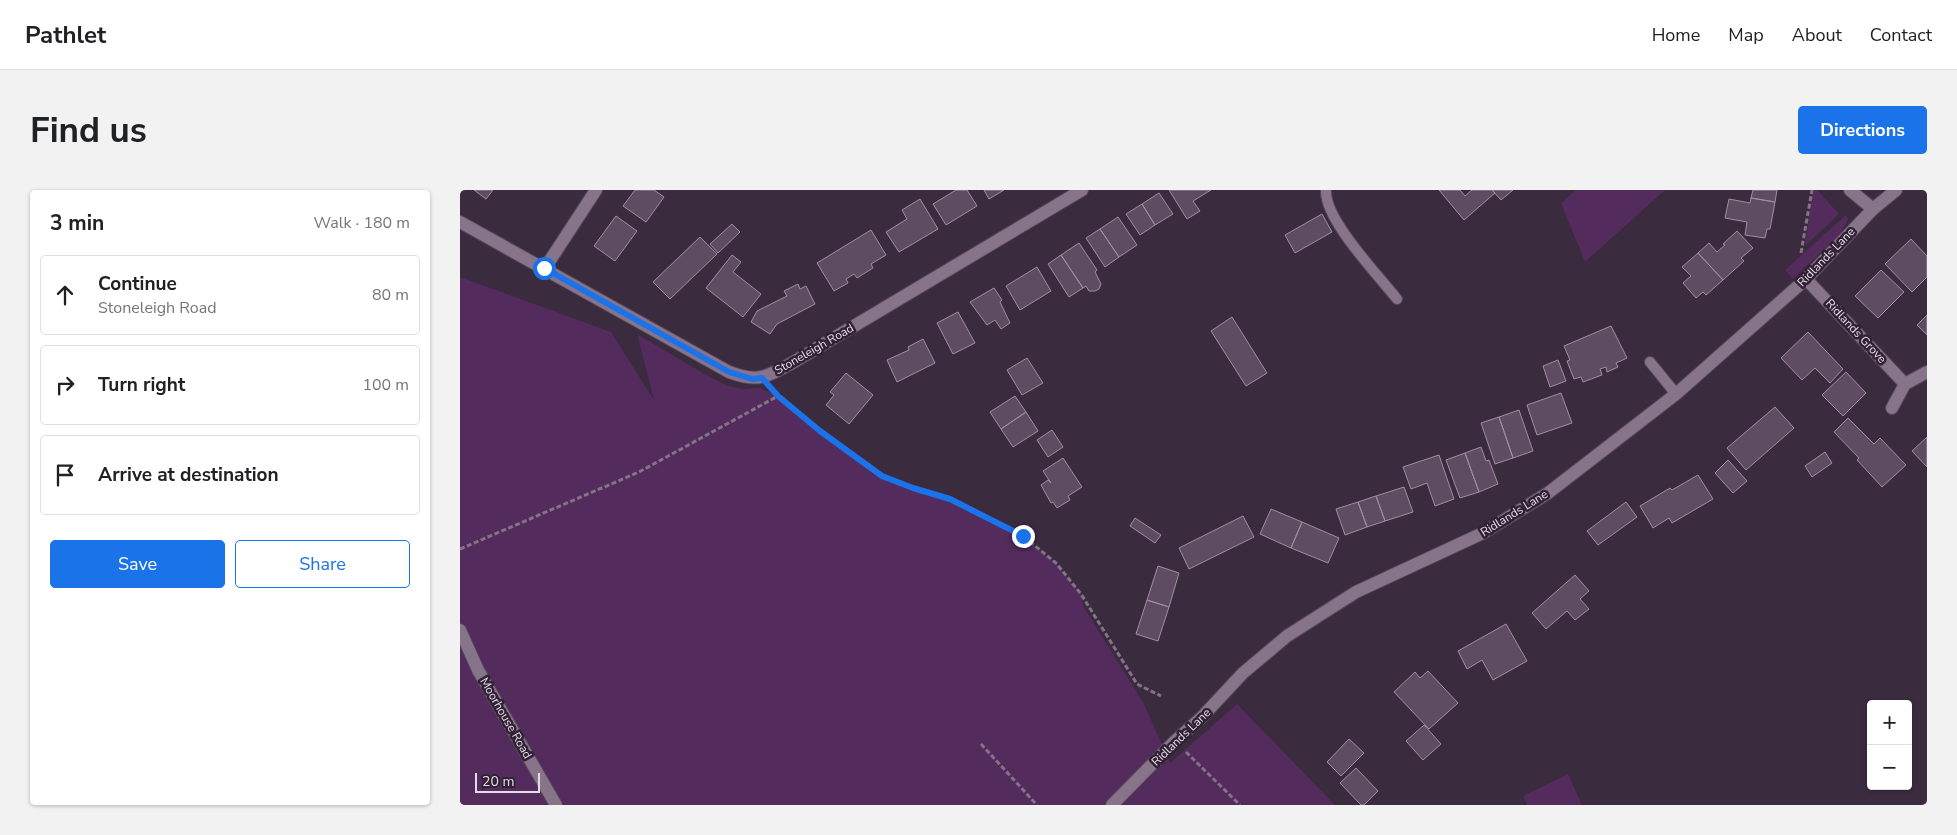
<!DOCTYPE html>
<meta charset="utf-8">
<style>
body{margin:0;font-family:"Nunito Sans",sans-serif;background:#f2f2f2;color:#202124}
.controls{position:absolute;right:15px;bottom:15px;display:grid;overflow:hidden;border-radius:5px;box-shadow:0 1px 4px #0004}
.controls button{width:45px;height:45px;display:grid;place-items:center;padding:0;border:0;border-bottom:1px solid #e0e0e0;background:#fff;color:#202124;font:25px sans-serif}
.scale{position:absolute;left:15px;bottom:12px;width:65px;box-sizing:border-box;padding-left:5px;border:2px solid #e6dce8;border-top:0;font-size:14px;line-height:18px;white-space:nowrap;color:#e6dce8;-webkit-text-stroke:4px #312135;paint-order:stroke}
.stop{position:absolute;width:15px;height:15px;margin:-11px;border:4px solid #1a73e8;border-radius:50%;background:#fff}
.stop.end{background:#1a73e8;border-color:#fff;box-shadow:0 1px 5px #0008}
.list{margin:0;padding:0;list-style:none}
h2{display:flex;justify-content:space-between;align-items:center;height:65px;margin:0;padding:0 20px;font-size:21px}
h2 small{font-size:16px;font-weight:400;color:#757577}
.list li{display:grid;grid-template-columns:32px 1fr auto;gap:15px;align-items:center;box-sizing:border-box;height:80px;margin:0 10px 10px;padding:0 10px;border:1px solid #e0e0e0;border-radius:5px}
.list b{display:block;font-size:19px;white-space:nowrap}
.list p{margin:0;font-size:16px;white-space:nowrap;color:#757577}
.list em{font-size:16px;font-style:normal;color:#757577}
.actions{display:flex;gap:10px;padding:15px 20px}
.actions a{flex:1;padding:11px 0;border:1px solid #1a73e8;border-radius:5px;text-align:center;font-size:18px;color:#1a73e8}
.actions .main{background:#1a73e8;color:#fff}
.icon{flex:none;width:28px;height:28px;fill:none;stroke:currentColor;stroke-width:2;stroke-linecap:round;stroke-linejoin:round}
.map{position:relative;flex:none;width:1467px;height:615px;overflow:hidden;border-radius:5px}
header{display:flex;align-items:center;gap:30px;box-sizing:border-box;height:70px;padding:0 25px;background:#fff;border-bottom:1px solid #e0e0e0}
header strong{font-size:24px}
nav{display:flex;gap:28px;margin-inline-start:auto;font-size:18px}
.intro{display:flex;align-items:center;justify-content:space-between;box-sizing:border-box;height:120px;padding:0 30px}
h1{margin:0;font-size:35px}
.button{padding:12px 22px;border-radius:5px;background:#1a73e8;color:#fff;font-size:18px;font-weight:700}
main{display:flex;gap:30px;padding:0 30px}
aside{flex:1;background:#fff;border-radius:5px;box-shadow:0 1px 4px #0004}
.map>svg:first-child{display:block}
</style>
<header>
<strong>Pathlet</strong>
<nav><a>Home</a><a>Map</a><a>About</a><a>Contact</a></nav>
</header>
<div class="intro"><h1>Find us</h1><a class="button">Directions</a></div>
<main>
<aside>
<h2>3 min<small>Walk · 180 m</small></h2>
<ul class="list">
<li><svg class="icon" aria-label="ahead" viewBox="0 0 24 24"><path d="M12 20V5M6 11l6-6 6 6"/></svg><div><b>Continue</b><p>Stoneleigh Road</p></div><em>80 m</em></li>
<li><svg class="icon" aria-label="right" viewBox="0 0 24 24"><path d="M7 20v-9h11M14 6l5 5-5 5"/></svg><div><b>Turn right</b></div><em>100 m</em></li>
<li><svg class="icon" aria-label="arrive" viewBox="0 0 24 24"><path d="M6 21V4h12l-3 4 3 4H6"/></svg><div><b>Arrive at destination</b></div></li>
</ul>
<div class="actions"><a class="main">Save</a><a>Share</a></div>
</aside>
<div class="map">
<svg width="1467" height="615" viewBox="0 0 1467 615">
<rect width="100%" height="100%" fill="#3b2b3f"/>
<!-- green -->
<path fill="#532b5d" d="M1116,0H1205L1125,72L1101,13Z
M1353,0H1357L1379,24L1345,56Z
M1386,25L1388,29L1379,45L1333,89L1325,80Z
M0,87L151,142L194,210L177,144L248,186L266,195L281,199L300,198L318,206L360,241L422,286L453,298L490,309L563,346L596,373L621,404L623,416L683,512L710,573L777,514L875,615H0Z
M1108,584L1122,615H1067L1063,606Z"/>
<!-- building -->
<path fill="#5d4c62" stroke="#a18ea6" d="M14,0H33L26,9Z
M175,0H194L204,7L186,32L163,16Z
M496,0H507L517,16L486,35L473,14Z
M524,0H544L529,9Z
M709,0H751L733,11L740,21L727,29Z
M979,0H1000L1005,6L1012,0H1032L1035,3L1004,30Z
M1032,0H1053L1041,10Z
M1293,0H1317L1315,12L1291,8Z
M699,3L713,24L695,35L682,14Z
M1291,8L1315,12L1310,39H1307L1305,48L1285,45L1287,32L1265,28L1269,9L1290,13Z
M460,9L478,39L439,62L426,42L447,29L442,20Z
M682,14L695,35L680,45L666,24Z
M862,24L872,42L835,63L825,45Z
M156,26L177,41L155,71L134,56Z
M658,27L677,55L659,67L640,39Z
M272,34L280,42L258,63L250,54Z
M640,39L659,67L645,77L626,48Z
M411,40L426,65L411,74L413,78L397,88L394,84L386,89L388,93L374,101L357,73Z
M1277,41L1293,58L1281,68L1284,71L1263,90L1238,63L1249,53L1257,62L1265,55L1263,54Z
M240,47L257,64L210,109L193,92Z
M1451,49L1467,66V87L1452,102L1425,74Z
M619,53L637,80L635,82L641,94L639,99L635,101H629L626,96L623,98L601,65Z
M1238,63L1263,90L1246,105L1243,102L1236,108L1223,93L1231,86L1222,77Z
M272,65L281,72L273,82L301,104L283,127L246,98Z
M601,65L623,98L609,107L588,74Z
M577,77L591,101L560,120L546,96Z
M1421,80L1444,102L1418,128L1395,106Z
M338,94L340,99L346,96L355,114L317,134L310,144L291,132L297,121L327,106L324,101Z
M534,98L542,110L540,112L550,133L541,139L535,130L527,135L510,112Z
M498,122L515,153L493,164L477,133Z
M1467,125V145L1457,135Z
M772,127L807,183L786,196L751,141Z
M1151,136L1167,168L1156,173L1158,177L1147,182L1146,177L1140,179L1142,185L1123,192L1121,187L1114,189L1107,171L1110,170L1104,156Z
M1348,142L1383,179L1370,193L1355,178L1342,190L1321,168Z
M463,149L475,173L437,192L427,170L449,160L448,157Z
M567,168L583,193L562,205L547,180Z
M1098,170L1106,191L1090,197L1083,176Z
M1386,182L1406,203L1383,226L1362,205Z
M386,183L413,205L389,234L366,215L374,205L370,202Z
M1101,203L1112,233L1077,245L1067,215Z
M555,206L566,222L541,239L530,222Z
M1315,217L1334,238L1286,280L1267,258Z
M1059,220L1073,261L1053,268L1039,227Z
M566,222L578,241L553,257L541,239Z
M1039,227L1053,268L1035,274L1021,233Z
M1388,228L1414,254L1420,248L1446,275L1422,297L1397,270L1399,268L1374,242Z
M592,240L603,257L588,267L577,250Z
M1467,247V277L1452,261Z
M1021,257L1026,271L1029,270L1038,294L1019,302L1005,263Z
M1365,262L1372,273L1352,287L1345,276Z
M1005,263L1019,302L1000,308L986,270Z
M979,265L994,309L975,316L967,293L951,299L943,277Z
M603,268L622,297L608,306L610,310L597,318L593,312L591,313L581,295L588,290L591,293L583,281Z
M1268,270L1287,291L1273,303L1255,283Z
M1238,285L1253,309L1212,333L1209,328L1193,338L1180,316L1210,298L1212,300Z
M944,297L953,322L925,331L916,306Z
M916,306L925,331L907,337L898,312Z
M898,312L907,337L885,345L876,319Z
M1166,312L1177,327L1138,355L1127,341Z
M811,319L842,332L831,358L800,344Z
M783,326L794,347L729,379L719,358Z
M675,328L701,345L695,353L670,336Z
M842,332L879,348L868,373L831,358Z
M698,376L719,383L709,417L687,410Z
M1115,385L1129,401L1120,409L1129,419L1115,430L1107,421L1086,439L1072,423Z
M687,410L709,417L698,451L676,444Z
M1046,434L1067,471L1033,490L1022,470L1007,479L998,461Z
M968,481L998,513L969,539L934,502L955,482L960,488Z
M964,535L981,554L963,570L946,551Z
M889,549L904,563L881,586L867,572Z
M896,578L918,601L904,615H901L880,593Z"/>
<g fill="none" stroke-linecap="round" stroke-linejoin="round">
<defs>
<path id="service" d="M866,0C864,29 918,85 937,109
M1190,172L1216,204"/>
<path id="minor" d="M1390,0L1413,19
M0,32L269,182C299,193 306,187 332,173L622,0
M85,78L136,0
M1346,89L1445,194L1432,218
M1445,194L1467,182
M652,615L715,551L741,528L783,483L827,446L896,402L1023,343L1088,303L1216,204L1346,89L1413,19L1436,0"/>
<path id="tertiary" d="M0,440L18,480L96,615"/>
</defs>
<!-- service casing -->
<use href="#service" stroke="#554758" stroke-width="12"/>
<!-- minor casing -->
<use href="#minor" stroke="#554758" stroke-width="14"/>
<!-- tertiary casing -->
<use href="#tertiary" stroke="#554758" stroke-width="14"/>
<!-- path -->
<path stroke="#827485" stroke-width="3" stroke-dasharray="5 2.5" stroke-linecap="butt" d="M1341,63L1352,0
M314,201L360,241L422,286L453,298L490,309L563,346L596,373L621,404L677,494L701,506
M0,359L179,282L318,206
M521,554L577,615
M726,562L780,615"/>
<!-- service -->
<use href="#service" stroke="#87748b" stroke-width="10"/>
<!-- minor -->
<use href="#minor" stroke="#87748b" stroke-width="12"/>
<!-- tertiary -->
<use href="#tertiary" stroke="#87748b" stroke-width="12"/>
</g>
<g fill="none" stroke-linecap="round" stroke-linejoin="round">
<!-- route -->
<path stroke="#1a73e8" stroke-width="6" d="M84,78L269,182L292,189L302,188L318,206L360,241L422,286L453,298L490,309L563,346"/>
</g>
<g text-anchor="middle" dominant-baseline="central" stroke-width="5" stroke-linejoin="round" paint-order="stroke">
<!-- street labels -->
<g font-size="12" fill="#e6dce8" stroke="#312135">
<text transform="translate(1366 67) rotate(-46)">Ridlands Lane</text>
<text transform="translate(1396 141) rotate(47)">Ridlands Grove</text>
<text transform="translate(354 159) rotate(-30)">Stoneleigh Road</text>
<text transform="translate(1054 323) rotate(-32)">Ridlands Lane</text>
<text transform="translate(46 528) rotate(60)">Moorhouse Road</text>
<text transform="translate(721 547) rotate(-44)">Ridlands Lane</text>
</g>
</g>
</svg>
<div class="controls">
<button>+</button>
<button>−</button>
</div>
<div class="scale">20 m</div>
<div class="stop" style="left:84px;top:78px"></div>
<div class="stop end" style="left:563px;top:346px"></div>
</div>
</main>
